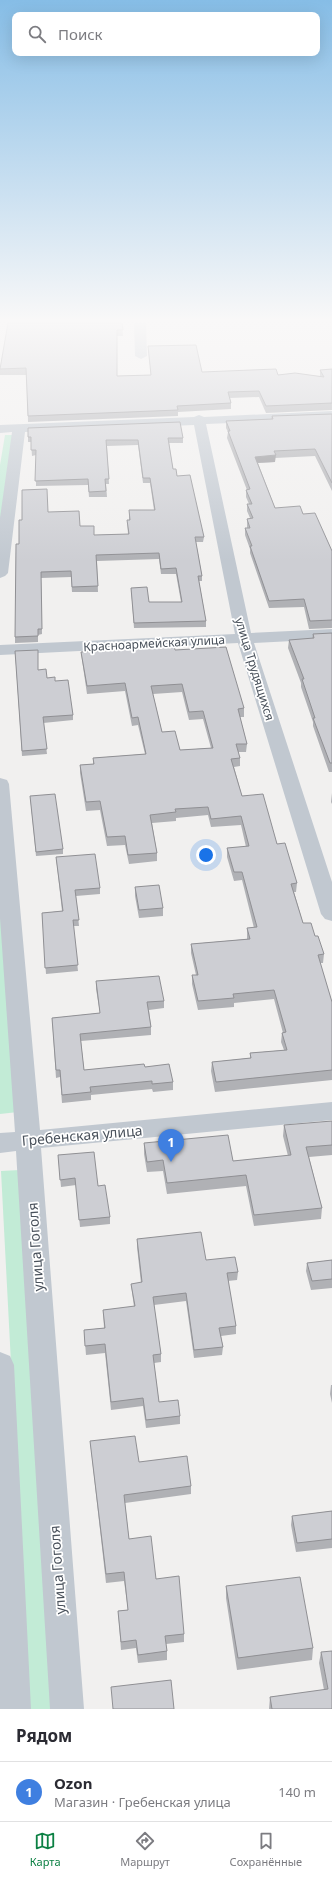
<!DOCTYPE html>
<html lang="ru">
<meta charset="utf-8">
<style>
body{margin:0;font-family:"Noto Sans",sans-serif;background:#f7f7f7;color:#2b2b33}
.you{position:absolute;left:206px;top:855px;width:14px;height:14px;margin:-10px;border:3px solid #fff;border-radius:50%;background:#1a73e8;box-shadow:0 0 0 6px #1a73e833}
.badge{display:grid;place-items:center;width:26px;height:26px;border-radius:50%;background:#0b8043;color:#fff;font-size:13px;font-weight:700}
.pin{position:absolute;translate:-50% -33px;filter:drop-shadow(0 1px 2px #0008)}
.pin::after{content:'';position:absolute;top:21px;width:14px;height:12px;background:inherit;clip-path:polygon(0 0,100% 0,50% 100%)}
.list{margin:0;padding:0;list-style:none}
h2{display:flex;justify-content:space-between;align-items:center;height:52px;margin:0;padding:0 16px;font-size:17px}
h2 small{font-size:13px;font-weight:400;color:#7c7c81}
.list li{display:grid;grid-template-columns:26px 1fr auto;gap:12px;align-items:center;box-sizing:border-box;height:60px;padding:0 16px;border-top:1px solid #e1e1e2}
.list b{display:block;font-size:15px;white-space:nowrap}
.list p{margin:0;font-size:13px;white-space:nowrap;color:#7c7c81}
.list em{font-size:13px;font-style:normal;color:#7c7c81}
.icon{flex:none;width:22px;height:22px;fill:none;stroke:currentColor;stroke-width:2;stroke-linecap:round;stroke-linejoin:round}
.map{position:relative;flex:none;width:332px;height:1709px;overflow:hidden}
.search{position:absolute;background:#fff;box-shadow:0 4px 16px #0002;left:12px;right:12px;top:12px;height:44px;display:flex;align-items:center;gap:10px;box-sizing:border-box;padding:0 14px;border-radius:8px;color:#7c7c81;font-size:15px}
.sheet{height:112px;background:#fff}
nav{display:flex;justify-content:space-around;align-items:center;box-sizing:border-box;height:56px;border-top:1px solid #e1e1e2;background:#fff;font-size:11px;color:#7c7c81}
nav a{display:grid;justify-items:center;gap:2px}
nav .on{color:#0b8043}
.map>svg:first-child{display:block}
</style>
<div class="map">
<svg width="332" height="1709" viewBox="0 0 332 1709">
<rect width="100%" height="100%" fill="#f1f0ef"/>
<!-- green -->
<path fill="#c2ebd6" d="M5,435H15L0,548V465Z
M0,844L18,1112L0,1114Z
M20,1170L56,1709H29L1,1171Z"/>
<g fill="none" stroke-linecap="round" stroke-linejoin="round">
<!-- minor -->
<path fill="#c1c8d0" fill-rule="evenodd" d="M134,323H146L147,356L141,359L135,356Z
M332,411V419L206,424L251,633L332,629V639L254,643L332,882V921L325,919L321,914L238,643L0,655V645L235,634L194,425L25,432L8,573L5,576L0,578V518L12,432L0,433V425L194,417L199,415L204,417Z
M0,778L7,780L9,784L40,1130L332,1102V1120L41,1148L84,1709H50L16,1151L0,1153V1133L15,1132L0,918Z
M0,1352L10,1356L14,1365L31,1709H0Z"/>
</g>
<!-- wall -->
<path fill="#b0b1b5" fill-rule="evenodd" d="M122,323L123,336H117V376L151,375L148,346L202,372L278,375L320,376V370L332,369V410L266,413L259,397L230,398L231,403V409L178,412V416L28,422L27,375H0V368Z
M332,414V491L315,456L275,458V462L258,463L275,508L303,514L332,551V628L309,629L304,607L269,608L250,553V549L245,535V528H247V519L250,518L247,511V504H249L246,497V490H247L227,438L228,432L226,428V421L271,419L272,416Z
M28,437L183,438V443H169L173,469L177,476L204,537L203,542H196L202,576V581H199L206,621V627L134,628L131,588L149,602H181L176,574H161L159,559L97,561L98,592H72L71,577L41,578L42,634L38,635V642L15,643V637L19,544L22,520L48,512L80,526L94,535L128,534L127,520H129V510H154L150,483H143L138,445L107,446L109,484H106L107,497H89L88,485L36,486V455L32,456L31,442H28Z
M332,633V772H329L313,726V722L301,687V683L288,648L289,640L312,639L313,634Z
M175,650L244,708V717H240L247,744L246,752H238L240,758V766L234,767L242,796L277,844L297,883L296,892H294L303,923L315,936L324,954L323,963H320L332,1002V1080L215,1092L211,1071L212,1062L250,1058V1053L284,1050L281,1042L282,1033H283L274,999L234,1003V1007L198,1010L192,984V975H196L191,953V944L247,939V928H254L242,880L234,881L227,857V848L246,847L241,825L211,827L208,815L176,818V821L152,823L157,853V861L129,864L125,845L107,846L100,810L86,811L80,773V765L93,764V758L145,754L138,725L132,726L125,691L87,694L82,660L81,652ZM182,692L189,720L203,719L211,748L180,750L162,732L153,694Z
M15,651L38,655V670L47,678L55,681L73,715V720L43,723L47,754L22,756Z
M332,793V804L331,802Z
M30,796L63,849V854L36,856Z
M56,857L100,888V894L76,896L79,926H73L78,971L46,974L42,913L62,911Z
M135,887L163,908V916L139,918L135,896Z
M96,981L164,1001V1008L149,1010L151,1027V1035L81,1041L84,1070L145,1067L173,1082V1090L153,1092L152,1089L91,1095V1100L62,1103L60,1077L56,1078L52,1018L100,1013L96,989Z
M332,1121V1155L309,1157L322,1208L321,1219L254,1226L246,1186L167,1194L163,1171L147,1172L144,1154V1143L233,1161L288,1156L283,1136L284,1125Z
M58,1155L110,1217V1224L80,1227L76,1185L61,1187Z
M137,1239L206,1260L238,1272L237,1280L228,1281L236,1326V1334L221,1336L223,1347L222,1355L194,1358L186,1301L154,1305L161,1354V1362L154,1363L159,1402L180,1416V1424L146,1428L143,1406L111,1410L105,1353L86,1355L84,1330L104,1328L103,1310L134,1307L132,1292L131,1284L141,1283L137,1247Z
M332,1260V1288L311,1290L306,1271L307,1263Z
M331,1385H332V1403L330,1394Z
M90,1441L139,1462L191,1486V1494L125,1503L129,1539L156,1579L184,1634V1642L166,1644L167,1651V1660L138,1663L136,1648L121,1650L118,1611L128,1610L124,1581L106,1583L91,1450Z
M332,1511V1548L296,1552L291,1525L292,1516Z
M226,1586L313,1648L312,1660L237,1670L226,1598Z
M321,1652L332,1709H269L270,1697L324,1690L319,1663Z"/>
<!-- shaded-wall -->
<path fill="#909094" d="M276,455L275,462L255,463V457Z"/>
<!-- building -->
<path fill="#cdced3" stroke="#909094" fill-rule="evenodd" d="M8,323H122L123,330H117V376L151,375L148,346L196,345L202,372L276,369L278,375L295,373L324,377L320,370L332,369V403L266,406L259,391L228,392L231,403L177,406L178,410L28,416L26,368L0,369Z
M332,414V483L315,449L274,451L276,455L255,457L275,508L300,506L303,514L315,513L332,551V620L310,621L304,599L269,601L250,546H252L245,528H250L247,519L253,518L247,504H252L246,490L250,489L228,431H230L226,421L273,419L272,416Z
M180,422L183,438H168L173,469H176L177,476L190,475L204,537H195L202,576H198L206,621L134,623L131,588L147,587L149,602H182L176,568L161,569L159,553L96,555L98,586L72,587L71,571L41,572L42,629H38V636L15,637L16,544H19V520H22V490L47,489L48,512L79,511L80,526H94V535L129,534L127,520H130L129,510H155L150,478H143L138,440H106L109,479H105L106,491L89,492L88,479L35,481L36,450H31V437H28V428Z
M332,633V763H330L313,718H315L302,679H304L289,640L314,638L313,634Z
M174,646L175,650L226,647L244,708L238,709L247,744H236L240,758L231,759L242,796L263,794L277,844L285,843L297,883L291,884L303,923H311L315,936H318L324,954L318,955L332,1002V1070L216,1082L212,1062L251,1058L250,1053L287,1050L282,1033L286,1032L274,990L233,994L234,998L198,1001L192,975H198L191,944L250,939L247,928L257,927L242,872H234L227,848L249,846L241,816L211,819L208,807L175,809L176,812L150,815L157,853L128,855L125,836L107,837L100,801L86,802L80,765L94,764L93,758L146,754L138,717L132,718L125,683L87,686L81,652ZM182,684L189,712L203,711L213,748L180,750L175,731L162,732L151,686Z
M38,650V670L46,669L47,678L55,677V681L68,680L73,715L43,717L47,749L22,751L15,651Z
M55,794L63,849L36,852L30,796Z
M95,854L100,888L75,890L79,920H73L78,965L45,968L42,913L63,911L56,857Z
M159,885L163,908L139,910L135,887Z
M159,976L164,1001L147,1002L151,1027L80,1034L84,1070L144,1064L145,1067L169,1064L173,1082L152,1084V1081L90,1087L91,1092L62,1095L60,1070H56L52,1018L100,1013L96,981Z
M332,1121V1145L306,1147L322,1208L254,1215L246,1175L167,1183L163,1160L147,1162L144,1143L228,1135L233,1161L291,1155L284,1125Z
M94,1152L98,1186L105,1185L110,1217L79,1220L75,1178L60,1180L58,1155Z
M201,1232L206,1260L235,1257L238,1272L227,1273L236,1326L219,1328L223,1347L194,1350L186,1293L153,1297L161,1354L153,1355L159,1402L178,1400L180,1416L146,1420L143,1398L111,1402L105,1344L85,1346L84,1330L105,1328L103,1310L135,1306L131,1284L142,1282L137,1239Z
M332,1260V1279L312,1281L307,1263Z
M135,1436L139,1462L187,1456L191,1486L124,1495L129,1539L151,1536L156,1579L179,1576L184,1634L165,1636L167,1651L138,1655L136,1640L121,1642L118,1611L128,1610L124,1572L106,1574L90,1441Z
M332,1511V1539L297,1543L292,1516Z
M300,1577L313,1648L238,1658L226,1586Z
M332,1651V1709H272L270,1697L328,1689L321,1652Z
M171,1680L174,1709H113L111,1687Z"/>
<!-- sky -->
<linearGradient id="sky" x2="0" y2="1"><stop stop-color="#86bde6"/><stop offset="0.57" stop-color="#f9f8f8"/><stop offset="1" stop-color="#f9f8f8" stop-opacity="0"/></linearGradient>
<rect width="332" height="562" fill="url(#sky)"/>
<g text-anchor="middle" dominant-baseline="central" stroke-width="3.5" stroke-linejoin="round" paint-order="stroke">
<!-- street labels -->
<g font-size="12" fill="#49515b" stroke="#fff">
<text transform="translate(154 643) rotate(-3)">Красноармейская улица</text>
<text transform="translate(255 669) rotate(73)">улица Трудящихся</text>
</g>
<!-- near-street labels -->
<g font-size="14" fill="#49515b" stroke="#fff">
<text transform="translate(82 1135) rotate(-5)">Гребенская улица</text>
<text transform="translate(35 1247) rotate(-94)">улица Гоголя</text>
<text transform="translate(57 1570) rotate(-94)">улица Гоголя</text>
</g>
</g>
</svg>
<div class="you"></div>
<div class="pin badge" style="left:171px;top:1162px;background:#3f7fe0">1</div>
<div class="search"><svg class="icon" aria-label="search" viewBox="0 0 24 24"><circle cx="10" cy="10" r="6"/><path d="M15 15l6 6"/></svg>Поиск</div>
</div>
<section class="sheet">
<h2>Рядом<small></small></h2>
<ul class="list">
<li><span class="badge" style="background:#3f7fe0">1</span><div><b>Ozon</b><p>Магазин · Гребенская улица</p></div><em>140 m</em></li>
</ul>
</section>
<nav>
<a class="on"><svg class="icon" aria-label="map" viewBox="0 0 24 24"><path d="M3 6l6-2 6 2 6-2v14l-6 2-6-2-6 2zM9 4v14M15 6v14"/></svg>Карта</a>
<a><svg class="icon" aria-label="directions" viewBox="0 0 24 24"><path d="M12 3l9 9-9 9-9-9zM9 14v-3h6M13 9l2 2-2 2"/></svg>Маршрут</a>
<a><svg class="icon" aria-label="saved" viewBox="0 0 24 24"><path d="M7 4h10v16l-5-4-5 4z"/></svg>Сохранённые</a>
</nav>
